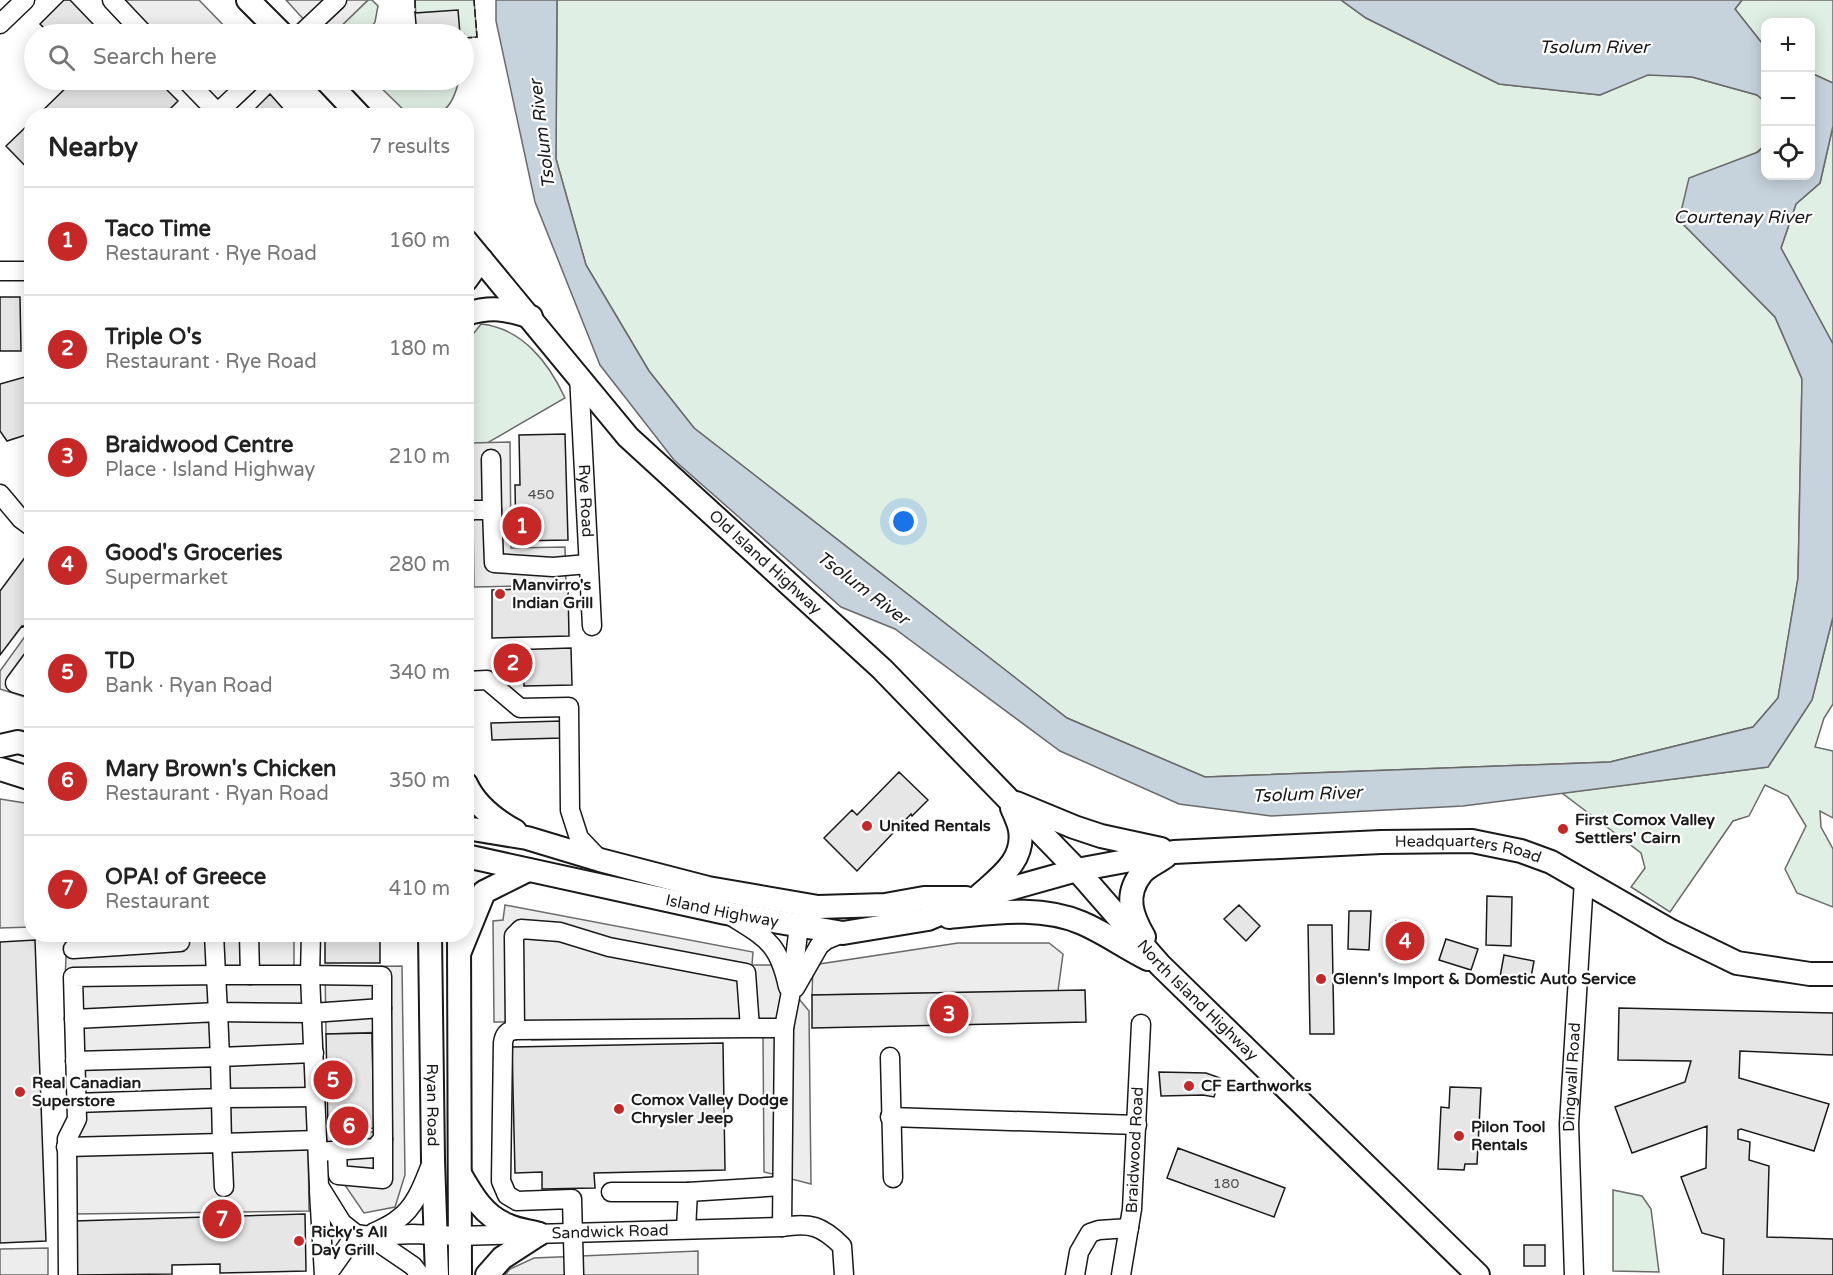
<!DOCTYPE html>
<meta charset="utf-8">
<style>
body{margin:0;font-family:"Varela Round",sans-serif;background:#f6f6f6;color:#222}
.controls{position:absolute;right:18px;top:18px;display:grid;overflow:hidden;border-radius:12px;box-shadow:0 3px 15px #0003}
.controls button{width:54px;height:54px;display:grid;place-items:center;padding:0;border:0;border-bottom:2px solid #e0e0e0;background:#fff;color:#222;font:30px sans-serif}
.you{position:absolute;left:904px;top:522px;width:21px;height:21px;margin:-15px;border:4px solid #fff;border-radius:50%;background:#1a73e8;box-shadow:0 0 0 9px #1a73e833}
.badge{display:grid;place-items:center;width:39px;height:39px;border-radius:50%;background:#c62828;color:#fff;font-size:20px;font-weight:700}
.pin{position:absolute;translate:-50% -50%;border:3px solid #fff;box-shadow:0 2px 6px #0006}
.list{margin:0;padding:0;list-style:none}
h2{display:flex;justify-content:space-between;align-items:center;height:78px;margin:0;padding:0 24px;font-size:26px}
h2 small{font-size:20px;font-weight:400;color:#767676}
.list li{display:grid;grid-template-columns:39px 1fr auto;gap:18px;align-items:center;box-sizing:border-box;height:108px;padding:0 24px;border-top:2px solid #e0e0e0}
.list b{display:block;font-size:22px;white-space:nowrap}
.list p{margin:0;font-size:20px;white-space:nowrap;color:#767676}
.list em{font-size:20px;font-style:normal;color:#767676}
.icon{flex:none;width:33px;height:33px;fill:none;stroke:currentColor;stroke-width:2;stroke-linecap:round;stroke-linejoin:round}
.map{position:relative;flex:none;width:1833px;height:1275px;overflow:hidden}
.search{position:absolute;background:#fff;box-shadow:0 3px 15px #0003;left:24px;top:24px;width:450px;height:66px;display:flex;align-items:center;gap:15px;box-sizing:border-box;padding:0 21px;border-radius:33px;color:#767676;font-size:22px}
.panel{position:absolute;background:#fff;box-shadow:0 3px 15px #0003;left:24px;top:108px;width:450px;height:834px;border-radius:24px}
.map>svg:first-child{display:block}
</style>
<div class="map">
<svg width="1833" height="1275" viewBox="0 0 1833 1275">
<rect width="100%" height="100%" fill="#fff"/>
<!-- green -->
<path fill="#e0efe3" stroke="#6a6a6a" stroke-width="1.5" d="M368,0H372L378,6L375,22L367,34H333Z
M415,0H474L477,37L464,38V34H417Z
M557,0H1341L1366,18L1499,84L1600,95L1648,74L1692,77L1757,95L1765,102V145L1679,220L1775,317L1802,379L1798,578L1778,698L1753,727L1610,762L1205,777L1067,718L694,428L649,371L586,265L556,159Z
M1742,0H1833V83L1811,73L1810,22H1766L1765,47L1735,9Z
M373,80H382L397,87H409L424,80H459C451,113 442,116 409,115Z
M1833,126V344L1781,248L1796,204L1820,183Z
M481,324C522,328 549,363 565,398L475,450L467,446V342Z
M1833,617V704L1824,718L1815,747L1833,751V818L1820,811L1821,827L1833,849V907L1797,893L1785,869L1806,826L1788,796L1765,785L1749,816L1733,821L1670,912L1631,887L1645,868L1641,853L1562,793L1768,767L1812,700Z
M1613,1190L1642,1196L1651,1209L1659,1272L1613,1271Z"/>
<!-- parking -->
<path fill="#ededed" stroke="#6a6a6a" stroke-width="1.5" d="M109,0H199L232,34H141Z
M286,0H368L333,34H317Z
M510,442L511,548L565,547L566,585L474,587L472,443Z
M31,628V699L0,689V671Z
M0,799L31,804V927L0,928Z
M505,905L753,952L752,965H771L809,1011L811,1184L764,1172L763,1036L532,1040L505,1022H494L493,921L503,920Z
M67,935H206L208,974L65,980Z
M224,935H294V969H224Z
M958,943H1049L1063,954L1058,991L812,995L813,965Z
M402,966L405,1175L395,1207L364,1213L338,1175L335,1134L387,1131L386,1032L326,1034L325,967Z
M306,980L309,1211L73,1214L71,983Z
M48,1248V1275H0V1249Z
M698,1251V1275H505L510,1269L534,1258Z"/>
<!-- water -->
<path fill="#c6d2dc" stroke="#6a6a6a" stroke-width="1.5" d="M496,0H557L556,159L586,265L649,371L694,428L1067,718L1205,777L1610,762L1753,727L1778,698L1798,578L1802,379L1775,317L1679,220L1689,178L1758,152L1765,145L1766,176H1810L1811,73L1833,83V126L1820,183L1796,204L1781,248L1833,344V617L1812,700L1768,767L1463,806L1271,816L1179,804L1060,751L895,629L841,607L674,460L600,365L535,202L496,21Z
M1341,0H1742L1735,9L1765,47V102L1757,95L1692,77L1648,75L1600,95L1499,84L1366,18Z"/>
<!-- building -->
<path fill="#e6e6e6" stroke="#1a1a1a" stroke-width="1.5" d="M64,0H70L93,24L83,34H50L40,24Z
M458,10L460,34H417L415,13Z
M74,80H157L178,101L163,116H37Z
M270,94L286,112L282,116H248Z
M32,121V173L6,146Z
M0,297H20L21,351H0Z
M32,375V433L7,441L0,431V384Z
M565,434L568,540L516,541L515,485H520L519,435Z
M26,556L32,560V616L23,627L22,626L0,655V591Z
M568,588L569,636L492,638V590Z
M571,648L572,685L524,686V677H504V650Z
M562,721V738L492,740L491,723Z
M899,772L928,800L912,816L911,814L857,871L824,838L852,810L857,815Z
M1487,896L1512,897L1511,946L1486,945Z
M1239,905L1260,926L1246,941L1224,919Z
M1349,911H1371L1369,950L1348,949Z
M1396,921H1413V961H1396Z
M1308,925H1332L1334,1034H1310Z
M325,934H380V963H325Z
M1446,939L1478,949L1471,970L1439,960Z
M35,940L46,1241L0,1243V942Z
M1504,955L1534,961L1530,983L1500,977Z
M1085,990L1086,1022L812,1028V995Z
M1619,1008L1833,1013V1055L1740,1051L1739,1078L1829,1104L1814,1151L1741,1129L1738,1130V1139L1750,1142L1749,1160L1769,1166L1767,1237L1833,1239V1275H1723L1724,1239L1702,1233L1681,1177L1706,1168L1707,1126L1632,1153L1615,1107L1685,1082L1691,1061L1618,1060Z
M372,1033L374,1128L328,1130L326,1034Z
M723,1043L725,1170L594,1173L595,1188L542,1189V1172L515,1173L512,1047Z
M1159,1072L1206,1073L1220,1078L1214,1097L1203,1095L1161,1096Z
M1450,1087L1481,1088L1477,1164H1465L1464,1170L1438,1169L1441,1107L1449,1108Z
M1178,1148L1285,1188L1274,1217L1167,1178Z
M305,1214L306,1271L220,1273V1264L172,1265V1274L75,1275L74,1221Z
M1524,1245H1545V1266H1524Z"/>
<g fill="none" stroke-linecap="round" stroke-linejoin="round">
<defs>
<g id="minor">
<path d="M112,0L144,34"/>
<path d="M0,24L25,0"/>
<path d="M301,34L337,0"/>
<path d="M186,80L217,112"/>
<path d="M214,116L252,80"/>
<path d="M0,271H32"/>
<path id="s1" d="M579,375L592,626"/>
<path d="M491,459L492,510"/>
<path d="M0,494L21,519L32,527"/>
<path d="M466,513L473,510H492L494,563L553,567L588,564"/>
<path d="M32,660L15,683L32,688"/>
<path d="M466,681L487,680L520,708L569,707L570,810L579,838L600,860"/>
<path d="M731,916C766,938 779,943 788,987"/>
<path id="s2" d="M214,934L216,975H310L319,1186L342,1223L356,1234L369,1236L413,1234L459,1236L782,1227C810,1222 822,1226 842,1246L844,1275"/>
<path d="M249,934L250,975"/>
<path d="M73,949L180,942L179,934"/>
<path d="M795,988L819,946L826,940L843,933"/>
<path d="M74,1019L218,1012L220,1057L314,1053"/>
<path d="M750,1028L515,1030L514,936L521,929L560,932L609,947L746,973L750,1028H784"/>
<path d="M515,1030C507,1031 504,1035 503,1043L501,1181L507,1195L517,1201L572,1199L574,1275"/>
<path d="M890,1057L893,1178"/>
<path d="M75,1061L220,1057L221,1098L76,1103"/>
<path d="M315,1097L221,1098L222,1143L317,1140"/>
<path d="M890,1117L1137,1125"/>
<path d="M66,1147L222,1143L224,1187"/>
<path d="M337,1151L338,1175L383,1179V1139"/>
<path d="M318,1152L375,1148L383,1139L382,1008"/>
<path d="M319,1191L324,1275"/>
<path d="M611,1192H688L782,1186"/>
<path d="M782,1227L784,1028L790,997L799,926L808,916"/>
<path d="M686,1229L688,1192"/>
<path d="M373,1233C381,1229 391,1225 398,1219C416,1207 424,1182 432,1162"/>
<path d="M369,1236L413,1266L420,1275"/>
<path d="M68,1275L67,1139L77,1119L73,977L216,975L218,1012L312,1013L382,1008V976L310,975L311,934"/>
<path d="M327,1275L356,1234"/>
<path d="M1075,1275L1079,1252L1090,1233L1099,1230L1129,1228"/>
<path id="s3" d="M1121,1275L1132,1209L1141,1024"/>
<path id="s4" d="M1574,1275L1569,1124L1584,880"/>
</g>
<g id="major">
<path d="M248,0L282,34"/>
<path d="M326,80L360,116"/>
<path id="s5" d="M466,241L628,437L882,669L1077,870L1160,965L1478,1275"/>
<path d="M466,280L481,259"/>
<path d="M466,314C492,306 506,309 531,317"/>
<path d="M0,746L18,742L32,746"/>
<path d="M0,769L32,779"/>
<path d="M466,784C476,806 495,820 515,831"/>
<path d="M1016,803L1074,827L1101,836L1161,849"/>
<path d="M466,828L527,838L600,860L708,888L818,907L885,905L924,898H966"/>
<path id="s6" d="M466,856L726,913L843,933L928,919L977,898L1077,870L1174,852L1381,842L1472,841L1521,851L1551,862L1671,931L1737,963L1810,974H1833"/>
<path d="M980,895C1000,877 1025,860 1020,830C1019,823 1015,815 1012,808"/>
<path d="M949,917C993,913 1040,905 1082,923C1105,933 1126,948 1148,959"/>
<path id="s7" d="M430,934L433,1160L437,1275"/>
<path d="M459,934L460,1275"/>
<path d="M1144,937C1132,916 1124,896 1141,874C1146,867 1158,862 1165,857"/>
<path d="M460,951L484,892L528,870"/>
<path d="M460,1174C472,1195 484,1216 507,1225C517,1230 529,1231 539,1234"/>
<path d="M487,1275L502,1258L539,1234"/>
</g>
</defs>
<!-- minor casing -->
<use href="#minor" stroke="#1a1a1a" stroke-width="21"/>
<!-- major casing -->
<use href="#major" stroke="#1a1a1a" stroke-width="26"/>
<!-- minor -->
<use href="#minor" stroke="#fff" stroke-width="18"/>
<!-- major -->
<use href="#major" stroke="#fff" stroke-width="22"/>
<!-- fence -->
<path stroke="#1a1a1a" stroke-width="1.5" stroke-dasharray="8 3" stroke-linecap="butt" d="M415,0V13
M464,38L477,37L474,0"/>
</g>
<!-- markers -->
<g fill="#c62828" stroke="#fff" stroke-width="2">
<circle cx="500" cy="594" r="6"/>
<circle cx="867" cy="826" r="6"/>
<circle cx="1563" cy="829" r="6"/>
<circle cx="1321" cy="979" r="6"/>
<circle cx="1189" cy="1086" r="6"/>
<circle cx="20" cy="1092" r="6"/>
<circle cx="619" cy="1109" r="6"/>
<circle cx="1459" cy="1136" r="6"/>
<circle cx="299" cy="1241" r="6"/>
</g>
<g text-anchor="middle" dominant-baseline="central" stroke-width="4.5" stroke-linejoin="round" paint-order="stroke">
<!-- number labels -->
<g font-size="14" fill="#4d4d4d">
<text x="541" y="494">450</text>
<text x="1226" y="1183">180</text>
</g>
<!-- street labels -->
<g font-size="16" fill="#1a1a1a" stroke="#fff">
<text stroke="none"><textPath href="#s1" startOffset="126">Rye Road</textPath></text>
<text stroke="none"><textPath href="#s5" startOffset="440">Old Island Highway</textPath></text>
<text stroke="none"><textPath href="#s6" startOffset="1022">Headquarters Road</textPath></text>
<text stroke="none"><textPath href="#s6" startOffset="262">Island Highway</textPath></text>
<text stroke="none"><textPath href="#s5" startOffset="1056">North Island Highway</textPath></text>
<text stroke="none"><textPath href="#s4" startOffset="198">Dingwall Road</textPath></text>
<text stroke="none"><textPath href="#s7" startOffset="171">Ryan Road</textPath></text>
<text stroke="none"><textPath href="#s3" startOffset="126">Braidwood Road</textPath></text>
<text stroke="none"><textPath href="#s2" startOffset="662">Sandwick Road</textPath></text>
</g>
<!-- poi labels -->
<g font-size="16" font-weight="bold" fill="#1a1a1a" stroke="#fff" text-anchor="start">
<text x="512" y="585">Manvirro's<tspan x="512" dy="18">Indian Grill</tspan></text>
<text x="1575" y="820">First Comox Valley<tspan x="1575" dy="18">Settlers' Cairn</tspan></text>
<text x="879" y="826">United Rentals</text>
<text x="1333" y="979">Glenn's Import &amp; Domestic Auto Service</text>
<text x="32" y="1083">Real Canadian<tspan x="32" dy="18">Superstore</tspan></text>
<text x="1201" y="1086">CF Earthworks</text>
<text x="631" y="1100">Comox Valley Dodge<tspan x="631" dy="18">Chrysler Jeep</tspan></text>
<text x="1471" y="1127">Pilon Tool<tspan x="1471" dy="18">Rentals</tspan></text>
<text x="311" y="1232">Ricky's All<tspan x="311" dy="18">Day Grill</tspan></text>
</g>
<!-- water labels -->
<g font-size="18" font-style="italic" fill="#1a1a1a" stroke="#fff">
<text x="1594" y="47">Tsolum River</text>
<text transform="translate(542 134) rotate(-97)">Tsolum River</text>
<text x="1742" y="217">Courtenay River</text>
<text transform="translate(863 588) rotate(37)">Tsolum River</text>
<text transform="translate(1307 794) rotate(-2)">Tsolum River</text>
</g>
</g>
</svg>
<div class="controls">
<button>+</button>
<button>−</button>
<button><svg class="icon" aria-label="locate" viewBox="0 0 24 24"><circle cx="12" cy="12" r="6"/><path d="M12 2v4M12 18v4M2 12h4M18 12h4"/></svg></button>
</div>
<div class="you"></div>
<div class="pin badge" style="left:522px;top:526px">1</div>
<div class="pin badge" style="left:513px;top:663px">2</div>
<div class="pin badge" style="left:949px;top:1014px">3</div>
<div class="pin badge" style="left:1405px;top:941px">4</div>
<div class="pin badge" style="left:333px;top:1080px">5</div>
<div class="pin badge" style="left:349px;top:1126px">6</div>
<div class="pin badge" style="left:222px;top:1219px">7</div>
<div class="search"><svg class="icon" aria-label="search" viewBox="0 0 24 24"><circle cx="10" cy="10" r="6"/><path d="M15 15l6 6"/></svg>Search here</div>
<section class="panel">
<h2>Nearby<small>7 results</small></h2>
<ul class="list">
<li><span class="badge">1</span><div><b>Taco Time</b><p>Restaurant · Rye Road</p></div><em>160 m</em></li>
<li><span class="badge">2</span><div><b>Triple O's</b><p>Restaurant · Rye Road</p></div><em>180 m</em></li>
<li><span class="badge">3</span><div><b>Braidwood Centre</b><p>Place · Island Highway</p></div><em>210 m</em></li>
<li><span class="badge">4</span><div><b>Good's Groceries</b><p>Supermarket</p></div><em>280 m</em></li>
<li><span class="badge">5</span><div><b>TD</b><p>Bank · Ryan Road</p></div><em>340 m</em></li>
<li><span class="badge">6</span><div><b>Mary Brown's Chicken</b><p>Restaurant · Ryan Road</p></div><em>350 m</em></li>
<li><span class="badge">7</span><div><b>OPA! of Greece</b><p>Restaurant</p></div><em>410 m</em></li>
</ul>
</section>
</div>
